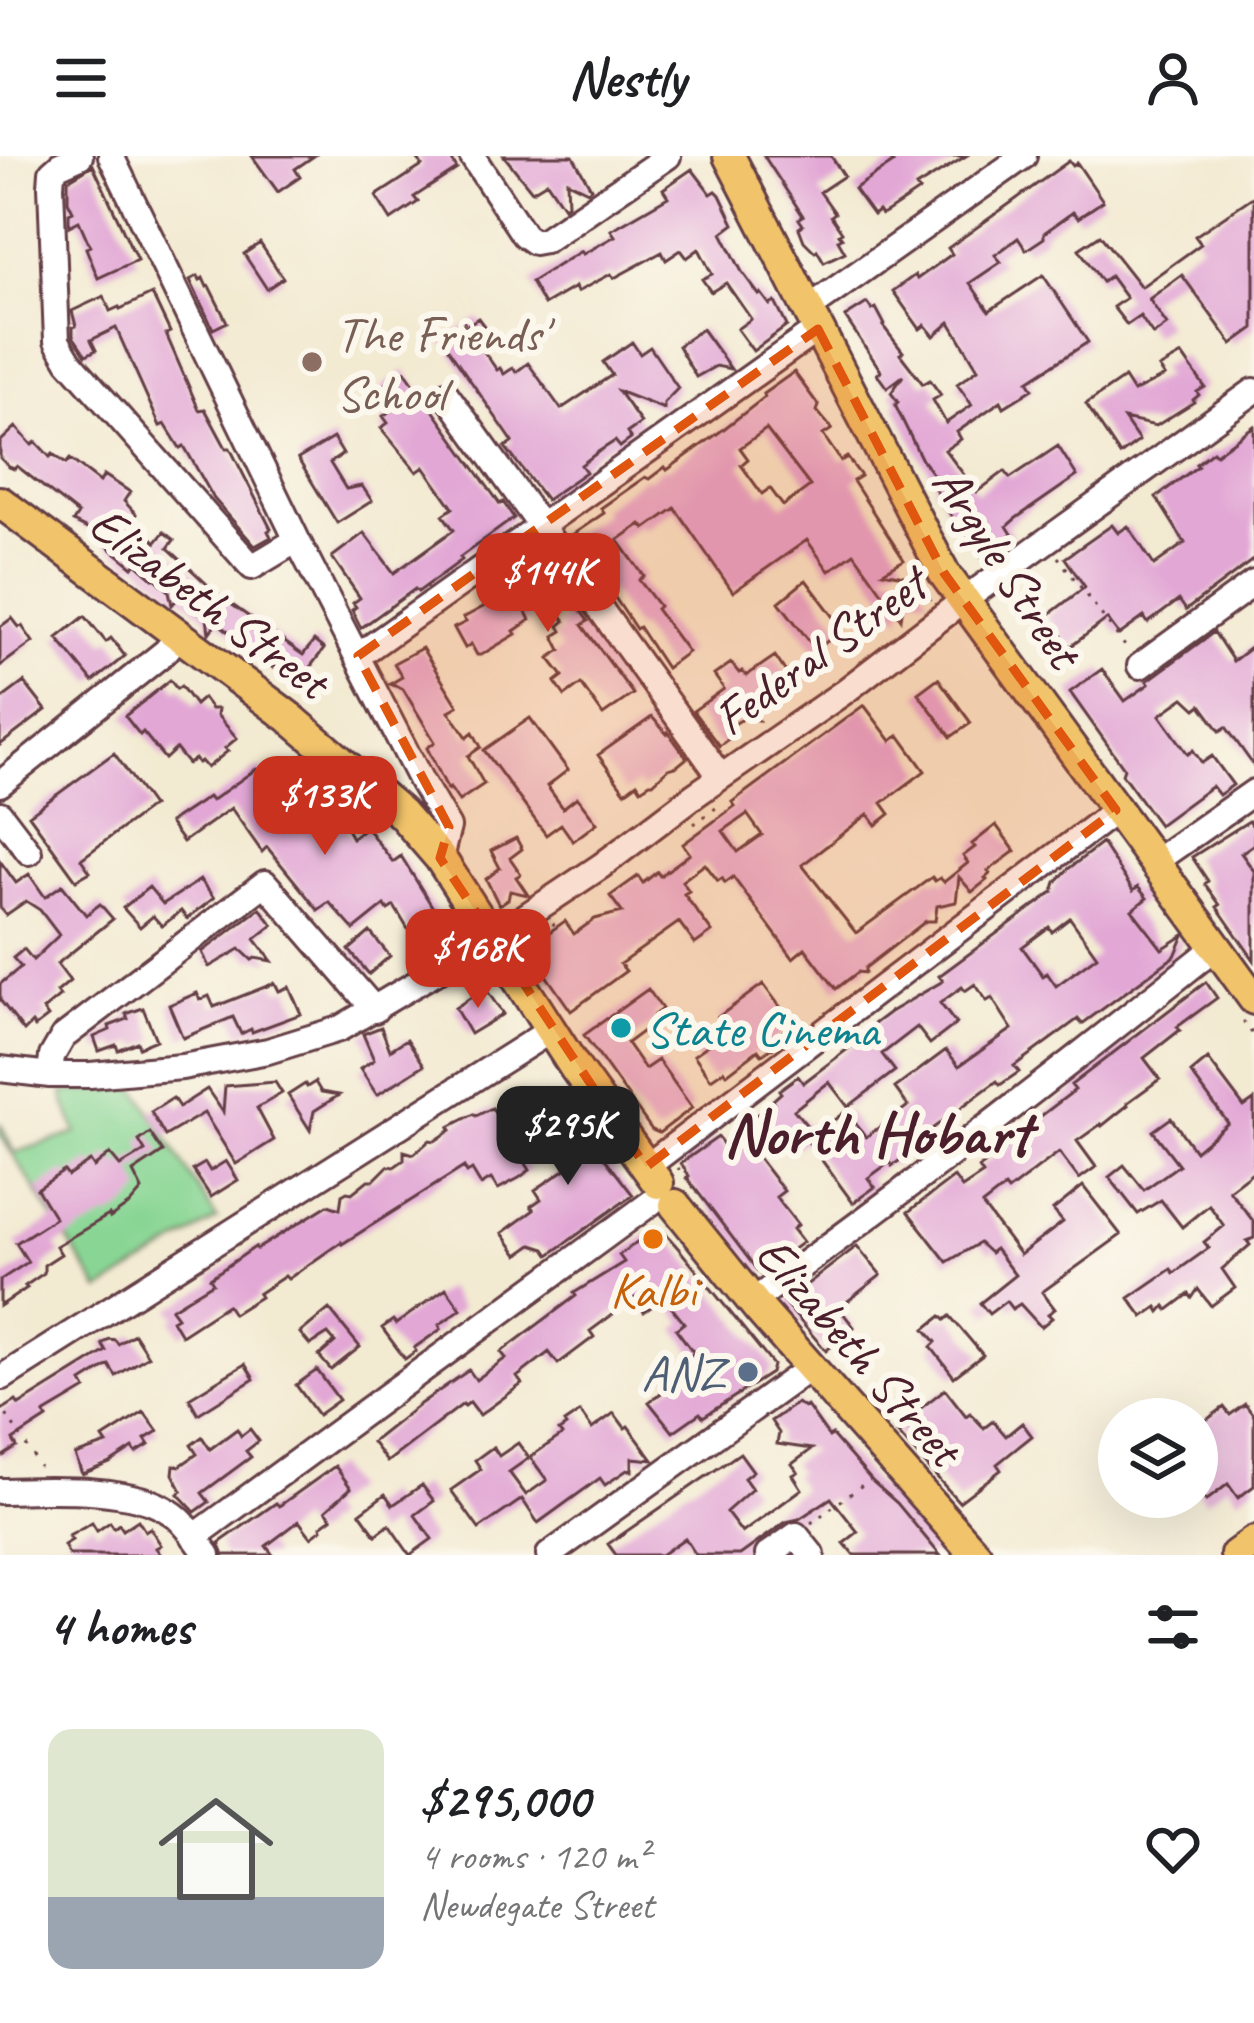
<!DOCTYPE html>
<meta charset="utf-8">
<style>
body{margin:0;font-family:Caveat,sans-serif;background:#f6f6f6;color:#202124;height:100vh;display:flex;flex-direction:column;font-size:45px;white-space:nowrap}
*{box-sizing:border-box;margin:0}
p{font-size:39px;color:#757577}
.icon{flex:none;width:66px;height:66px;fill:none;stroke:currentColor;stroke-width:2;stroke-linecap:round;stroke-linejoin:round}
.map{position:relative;height:1399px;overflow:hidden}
.panel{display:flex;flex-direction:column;background:#fff;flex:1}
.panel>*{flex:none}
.buttons{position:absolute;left:1098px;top:1242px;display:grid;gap:24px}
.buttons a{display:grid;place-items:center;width:120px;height:120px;border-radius:50%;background:#fff;box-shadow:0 12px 48px #0002;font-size:60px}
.price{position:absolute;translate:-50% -102px;padding:0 27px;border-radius:24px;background:#c8321e;color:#fff;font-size:39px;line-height:78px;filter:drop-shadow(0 3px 6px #0008)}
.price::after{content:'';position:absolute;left:50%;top:72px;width:36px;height:27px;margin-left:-18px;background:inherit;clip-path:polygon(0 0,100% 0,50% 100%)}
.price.active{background:#222;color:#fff}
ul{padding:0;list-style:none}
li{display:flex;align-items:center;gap:36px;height:300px;padding:0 48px}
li+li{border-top:3px solid #e0e0e0}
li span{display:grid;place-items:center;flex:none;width:336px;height:240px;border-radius:24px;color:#555}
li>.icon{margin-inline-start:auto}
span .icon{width:144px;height:144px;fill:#fffc;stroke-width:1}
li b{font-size:51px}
h2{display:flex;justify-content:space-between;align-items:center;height:144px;padding:0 48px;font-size:51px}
header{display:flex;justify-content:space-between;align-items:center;height:156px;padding:0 48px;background:#fff;font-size:54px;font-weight:600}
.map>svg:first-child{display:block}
.green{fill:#89d694;stroke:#6a7a60;stroke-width:3}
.building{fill:#e2a7d5;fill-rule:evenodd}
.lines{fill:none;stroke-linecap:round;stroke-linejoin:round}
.minor-casing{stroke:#633d44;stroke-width:30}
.major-casing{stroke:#633d44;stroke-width:36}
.path{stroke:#633d44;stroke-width:3;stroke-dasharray:3 9;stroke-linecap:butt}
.minor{stroke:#fff;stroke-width:24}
.major{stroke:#f1c36a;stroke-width:30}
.marked{fill:#e0560e;fill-opacity:0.2;stroke:#e0560e;stroke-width:9;stroke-dasharray:24 15;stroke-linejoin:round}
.education-dot{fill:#8d6e63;stroke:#fbf7ec;stroke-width:4.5}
.culture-dot{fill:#0f9aa8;stroke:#fbf7ec;stroke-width:4.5}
.food-dot{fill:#e8710a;stroke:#fbf7ec;stroke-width:4.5}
.service-dot{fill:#5c6f8a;stroke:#fbf7ec;stroke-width:4.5}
.labels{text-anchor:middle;stroke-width:12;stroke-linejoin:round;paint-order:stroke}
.education-label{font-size:51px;fill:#785e54;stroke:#fbf7ec;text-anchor:start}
.street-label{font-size:51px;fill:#4a1f2b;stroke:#fbf7ec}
.culture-label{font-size:51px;fill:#0d838f;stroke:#fbf7ec;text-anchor:start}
.food-label{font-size:51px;fill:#c56008;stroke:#fbf7ec}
.service-label{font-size:51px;fill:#4e5e75;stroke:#fbf7ec;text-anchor:end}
.district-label{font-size:63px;font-weight:bold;fill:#4a1f2b;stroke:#fbf7ec}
</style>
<header><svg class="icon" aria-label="menu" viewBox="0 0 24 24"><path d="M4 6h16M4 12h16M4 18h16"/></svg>Nestly<svg class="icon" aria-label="person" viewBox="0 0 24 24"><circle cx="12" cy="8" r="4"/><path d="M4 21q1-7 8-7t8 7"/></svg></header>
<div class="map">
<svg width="1254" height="1399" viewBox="0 0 1254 1399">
<rect width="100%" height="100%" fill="#fbf7ec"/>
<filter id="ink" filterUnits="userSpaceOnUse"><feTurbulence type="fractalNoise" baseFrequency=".00833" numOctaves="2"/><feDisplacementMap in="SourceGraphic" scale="24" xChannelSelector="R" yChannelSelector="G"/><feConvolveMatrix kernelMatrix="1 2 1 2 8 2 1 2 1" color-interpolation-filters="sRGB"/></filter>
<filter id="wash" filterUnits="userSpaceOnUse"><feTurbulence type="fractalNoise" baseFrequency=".004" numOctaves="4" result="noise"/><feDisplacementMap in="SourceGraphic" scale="48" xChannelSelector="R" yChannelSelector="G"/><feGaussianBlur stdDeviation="2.7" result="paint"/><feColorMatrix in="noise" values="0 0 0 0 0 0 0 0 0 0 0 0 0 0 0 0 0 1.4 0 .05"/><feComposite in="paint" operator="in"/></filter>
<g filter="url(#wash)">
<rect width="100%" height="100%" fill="#f3ead2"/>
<path class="green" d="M136 932 217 1063 100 1135 0 978V967L14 997 77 977 64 944 63 936Z"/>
<g id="blocks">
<path class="building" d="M252 0H314L295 13 300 21 278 36Z
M416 0H449L457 13 414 41 418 46 391 64 376 40 422 10Z
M504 0H573L591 32 588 35 567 25 568 48 564 51 547 26 532 35Z
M764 0H831L844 20 820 36 835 57 831 60 842 76 839 78 842 82 838 84 845 96 824 106 817 94 815 96 804 85 799 72 803 69 799 63 803 60Z
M888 0H966L916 31 919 35 886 57 881 59 878 55 873 59 854 33 893 7Z
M1069 5 1073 10 1077 7 1103 45 1078 62 1073 56 1044 77V82L1026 94 1018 82 995 99 1001 106 970 127 989 155 1043 119 1088 186 1028 225 1033 233 1004 251 1001 245 957 276 961 283 945 294 977 336 1005 315 1010 322 1058 290 1077 320 1015 363 1007 370 1012 378 981 401 942 347 944 346 934 332 937 324 922 304 895 249 898 246 891 237 903 220 887 232 877 218 881 215 845 161 867 147 872 154 876 152 885 169 883 170 903 196 900 198 923 228 930 224 941 239 933 244 946 267 972 249 957 228 978 213 950 166 934 180 925 169 920 173 893 135 915 119 917 123 952 98 948 92Z
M93 9 137 104 98 122 86 92 90 90 79 65 69 70V57L73 55 68 45V24Z
M692 13 711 38 716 35 720 39 734 68 722 77 742 116 759 139 761 137 770 149 775 146 787 170 753 195 737 173 751 163 726 127 711 136 702 123 712 118 699 93 687 102 681 94 666 104 662 96 614 122 611 118 577 136 575 131 544 149 531 126 581 95 583 98 615 80 611 74 668 41 663 33Z
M1254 40V172L1232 188 1182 119 1149 143 1167 169 1153 179 1140 160 1127 169 1113 151 1126 142 1110 120 1102 126 1079 93 1100 79 1141 131 1201 88 1195 80Z
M260 87 283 122 267 133 244 98Z
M198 120 200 124 203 122 207 131 209 130 227 166 213 173 190 124Z
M152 138 170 176 166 178 199 254 205 253 226 292H230L271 373 268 375 271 381 255 390 214 343 184 290 180 292 165 268 160 270 116 172 91 184 96 194 86 199 73 180V171L76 170 72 155 104 140 110 155 119 151 120 153Z
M478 162 492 181 480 190 497 214 500 212 504 218 513 212 516 216 528 207 561 253 612 219 603 206 632 186 640 198 650 191 678 232 664 247V253L618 235 641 267 627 277 631 283 620 291 615 285 598 296 581 309 586 316 546 344 505 291 513 286 443 185Z
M702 173 731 213 716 210 696 221 678 190Z
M1182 199 1205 231 1197 236 1199 239 1193 244 1194 246 1156 270 1124 263 1139 285 1120 299 1086 248 1124 222 1133 236 1165 220 1159 212Z
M405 215 500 348 503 346 514 362 460 401 462 404 418 436 415 433 361 472 352 454 356 451 353 447 360 442 332 401 364 377 394 417 454 374 443 359 453 352 424 311 417 316 381 272 388 267 383 260 396 251 382 231Z
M794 216 819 250 817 255 832 273 823 279 841 305 847 301 861 320 853 325 904 404 883 416 915 422 929 442 915 439 903 448 901 463 854 397 829 415 807 384 733 436 675 352 645 373 641 368 618 384 644 420 639 424 659 450 656 453 688 496 666 512 639 471 636 473 605 427 569 381 604 357 601 352 645 321 649 323 665 311 667 314 721 275 765 241 763 238ZM766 273 810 330 783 350 770 332 762 338 741 309 748 303 740 292Z
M1254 270V403L1186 454 1179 444 1148 467 1144 461 1119 479 1107 463 1070 491 1047 460 1085 431 1065 402 1112 369 1118 377 1128 370 1154 409 1185 387 1156 341 1198 310 1196 308 1213 295 1216 298Z
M16 271 32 289 36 286 50 301 53 298 66 308 70 303 100 326 104 319 130 336 124 345 136 358 131 364 156 386 164 376 174 384 168 392 221 441 303 499 314 485 324 493 304 519 289 508 284 515 275 509 273 512 217 466 209 477 207 462 180 440 172 449 169 435 156 423H154L136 407 133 411 87 373 73 366 78 358 17 310 14 313 9 311 0 302V286Z
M333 282 343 298 330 307 346 333 362 330 372 345 337 367 298 303Z
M541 399 588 465 582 469 633 538 603 559 581 528 565 540 555 526 563 520 549 502 561 494 554 480 562 475 559 470 565 465 545 437 524 452 530 464 514 475 516 478 481 499H477L471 488 465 492 454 472 466 466 463 462 485 450 483 447 524 420 520 414Z
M806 424 843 473 816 494 779 446Z
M85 460 106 486 111 482 125 500 93 526 57 482Z
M12 462 19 471 22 470 33 486 0 510V471Z
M1214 476 1233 505 1254 489V610L1226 571 1220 575 1201 549 1196 553 1184 542 1160 559 1188 598 1193 594 1202 607 1212 600 1233 629 1219 639 1212 630 1159 669 1122 618 1124 612 1070 536 1102 513 1125 545 1149 528 1147 525Z
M422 492 458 550 449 555 467 581 473 576 481 591 468 600 484 628 459 645 450 632 448 634 427 592 435 586 403 533 390 528 402 521 394 507Z
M775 500 789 521 778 529V542L770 541 751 554 758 564 744 562 726 573 731 581 719 590 693 555 724 533 714 519 731 507 739 517 742 515 746 520Z
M938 522 971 567 951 581 918 537Z
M170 524 177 533 181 530 195 549 203 542 211 553H218L217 559 237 582 225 592 228 595 207 612 201 605 198 607 195 603 188 608 176 593 165 603 143 576 140 579 125 560Z
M24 526 46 554 0 589V544Z
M864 549 891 585 899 579 925 615 882 647 890 658 876 669 868 658 802 709 856 777 932 721 935 725 940 722 944 726 968 707 963 700 975 691 972 688 996 669 1015 695 988 715 990 718 985 722 987 724 972 736 959 721 956 746 937 750 935 765H926L865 812V817L858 816 836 833 805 792 793 802 733 721 725 727 722 722 718 725 705 708 682 725 689 735 684 738 712 776 695 788 679 766 620 808 626 815 571 855 527 792 565 765 574 778 595 763 622 756 610 740 638 720 643 727 657 716 660 720 690 698 683 688 735 650 732 646ZM747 658 762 679 738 696 723 675Z
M652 561 667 578 668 576 687 602 676 611 668 613 653 627H650L641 633 637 627 625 636 598 599Z
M530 562 568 614 547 630 563 652 577 641 597 667 573 685 561 668 546 679 484 594Z
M114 597 152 650 81 703 90 716 76 724 29 659Z
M256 613 266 615 263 625 272 638 263 644 282 667 322 637 336 657 344 658 343 666 352 682 366 671 393 706 401 700 451 781 423 798 394 750 388 754 385 749 354 774 329 746 318 754 267 691 262 696 231 652 183 686 169 667 208 641 211 645Z
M1249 665 1254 672V688L1241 697 1254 715V804L1217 751 1220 749 1205 728 1208 725 1192 701Z
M516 682 522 693 510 702 521 718 516 721 528 739 510 735 508 743 499 749 486 723 500 712 491 695Z
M1102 687 1133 735 1138 731 1147 742 1132 754 1162 793 1184 779 1175 800 1082 868 1078 863 1014 910 1019 916 1000 929 997 925 925 978 929 983 892 1010 890 1006 868 1022 875 1031 853 1047 807 984 846 955 866 981 908 950 895 932 946 894 959 910 1012 873 992 842 987 845 975 828 965 835 962 831 940 847 956 868 930 888 917 871 882 898 895 915 848 951 829 926 794 954 814 978 789 997 779 983 757 1000 784 1035 776 1041 798 1069 793 1073 803 1086 760 1118 687 1022 689 1020 681 1007 718 981 730 998 751 983 741 970 774 946 773 944 781 937 779 934 798 920 803 927 870 876 874 868 890 856 943 825 939 820 1053 736 1056 726 1068 713ZM1070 762 1097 800 1056 830 1047 817 1043 820 1022 791 1049 771 1052 776Z
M0 705 16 727 29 718 45 741 62 729 86 759 100 748 113 763 57 808 70 825 57 836 60 840 43 854 48 861 35 871 32 867 24 875 0 844V828L21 811 13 802 24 793 33 804 59 779 40 754 26 745 6 759 0 751Z
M200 724 214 742 187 763 181 755 162 770 153 760 140 771 123 752 149 731 163 748Z
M260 752 273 769 255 783 272 805 255 802 252 804 240 793 209 811 202 796Z
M370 776 390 800 369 818 349 794Z
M1206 826 1217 842 1177 871 1180 874 1144 902 1160 923 1127 947 1128 949 1102 970 1101 968 1077 985 1096 1011 1079 1023 1059 996 1008 1035 1005 1031 982 1049 1020 1099 1063 1066 1053 1054 1083 1030 1121 1079 1042 1136 1055 1153 1048 1158 1052 1162 1041 1171 1020 1148 1012 1153 1006 1145 989 1158 980 1147 1015 1119 995 1093 990 1097 979 1087 947 1106 908 1056 954 1021 962 1032 983 1018 979 1012 1037 968 1035 965 1037 963 1075 934 1071 929Z
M275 827 279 835 289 831 301 858 252 876 251 873 241 878 233 861 183 882 169 849 197 837 200 844 209 840 214 851Z
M763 828 793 868 781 877V880L772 887 775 890 762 899 758 894 727 918 724 914 711 923 694 899 728 875 718 861Z
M485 832 503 858 470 878 455 852Z
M648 833 662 853 654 859 658 864 627 887 645 913 658 904 692 952 659 977 652 974 584 879Z
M143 852 156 884 139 891 137 886 118 894 116 889 99 895 94 881 110 874 109 870 128 863 126 858Z
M381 871 390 894 407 883 424 909 377 939 360 913 374 904 363 878Z
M1208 903 1244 951 1254 944V1015L1229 1034 1254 1066V1082L1247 1085 1250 1089 1222 1113 1235 1132 1211 1150 1198 1133 1192 1142 1189 1138 1168 1154 1165 1150 1160 1156 1157 1151 1143 1161 1129 1142 1171 1113 1174 1117 1209 1092 1204 1086 1224 1070 1209 1049 1182 1071 1161 1044 1138 1058 1109 1021 1124 1009 1144 1034 1179 1009 1153 975 1171 962 1195 995 1228 967 1191 917Z
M275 926 282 937 257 952 274 984 236 1008 204 957 165 980 151 956 173 942 179 951 207 933 223 956 225 930Z
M315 926 321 936 339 939 314 955 310 974 288 939 305 928 307 931Z
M564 946 582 973 633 1039 549 1099 545 1093 532 1089 518 1099 502 1077 534 1054 531 1050 541 1043 535 1034 566 1013 551 990 548 992 531 967Z
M492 952 496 959 500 957 516 979V992L530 1014 519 1022 498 1033 491 1023 481 1029 472 1014 467 1017 464 1011 342 1088 341 1086 288 1123 285 1120 258 1138 260 1141 233 1158 227 1149 181 1179 172 1164 177 1161 171 1153 213 1127 210 1122 255 1091 257 1093 328 1049 340 1053 342 1039 347 1036 352 1037 368 1024H374L388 1010 394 1011 404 1004V995L414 998 430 984 435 985 451 974 449 971 474 958 476 960Z
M150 977 163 996 133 1016 142 1034 130 1048 110 1062 109 1059 56 1090 61 1098 44 1109V1117L25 1130 27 1132 0 1150V1124L28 1106 16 1087 55 1062 37 1033 64 1015 68 1020 90 1005 94 1011 110 998 120 1010 145 995 139 985Z
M226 1005 238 1024 211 1041 193 1014 205 1007 210 1015Z
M653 1074 658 1080 664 1076 679 1093 773 1209 771 1217 703 1261 700 1257 673 1276 649 1246 675 1227 668 1217 694 1197 676 1173 684 1167 664 1142 644 1156 635 1142 590 1175 594 1181 558 1208 549 1196 517 1221 522 1228 480 1259 470 1246 465 1250 463 1248 387 1306 372 1286 420 1248 469 1214 476 1224 506 1202 501 1196 576 1140 574 1137 624 1106 619 1099Z
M857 1090 881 1119 839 1152 854 1171 826 1195 784 1146Z
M446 1132 461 1153 439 1169 441 1173 414 1192 416 1195 405 1203 382 1172 393 1164 396 1168Z
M329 1153 360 1191 331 1214 319 1200 335 1186 328 1178 310 1189 300 1177Z
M941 1160 945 1164 950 1160 983 1199 954 1221 931 1191 936 1186 925 1173Z
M134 1178 148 1200 116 1220 109 1209 82 1226 86 1233 44 1258 47 1262 13 1284 17 1291 0 1302V1255L16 1245 19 1249 106 1195 102 1188 109 1183 115 1184 118 1188Z
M245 1208 254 1223 198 1258 189 1242Z
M317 1214 339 1244 318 1259 296 1229Z
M945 1233 966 1260 970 1257 984 1272 993 1265 1006 1280 1022 1267 1032 1280 997 1308 1001 1314 959 1346 894 1273Z
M797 1247 804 1252 807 1250 829 1281 832 1279 873 1326 897 1347 940 1399H854L844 1387 858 1376 831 1342 799 1363 786 1366 740 1399H696L685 1382 661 1399H616L608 1388 740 1297 753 1315 744 1322 752 1333 726 1356 742 1377 802 1333 793 1319 798 1316 792 1308 812 1293 777 1288 779 1277 771 1265Z
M1245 1248 1254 1260V1330L1238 1342 1228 1328 1206 1345 1197 1333V1271L1224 1251 1230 1259Z
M144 1256 158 1275 145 1283 149 1289 136 1297 133 1292 110 1307 82 1318 75 1299 107 1288 103 1282Z
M580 1256 592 1273 614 1257 625 1272 628 1270 653 1304 632 1302V1315L627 1314 605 1329 600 1322 538 1367 522 1343 479 1373 451 1334 481 1313 475 1304 493 1291 499 1300 518 1287 529 1302 509 1316 526 1339 547 1324 530 1301 562 1279 559 1275 566 1270 564 1267Z
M237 1273 241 1280 250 1273 259 1285 246 1295 251 1301 202 1337 209 1346 195 1356 178 1338 182 1335 173 1318 174 1309 180 1310 197 1298 191 1289 202 1281 210 1293Z
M335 1310 351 1332 326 1354 332 1362 321 1370 322 1373 311 1381 299 1365 266 1390 273 1399H224L219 1387 276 1347 279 1350Z
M422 1329 434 1345 415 1359 432 1383 410 1399 389 1369 376 1379 360 1357 385 1338 393 1349Z
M138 1364 145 1375 150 1372 161 1389 156 1392 161 1399H69L64 1389 72 1384 69 1380 92 1367 97 1375 110 1366 114 1372 119 1368 123 1374Z"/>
</g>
</g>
<g filter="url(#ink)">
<use href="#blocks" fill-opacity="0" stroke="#633d44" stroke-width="3"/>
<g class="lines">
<defs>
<path id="minor" d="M80 0 60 9 52 16 51 30 57 185 69 205 252 411 297 384
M111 0 297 384 421 625 448 671 440 702
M472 0 524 79 534 86 545 84 668 0
M808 153 1024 0
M446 238 720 620
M358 500 818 173
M1140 510 1254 427
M0 628 166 495 179 479
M0 658 29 696
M1154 706 1254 636
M0 913 50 919H90L182 911 268 895 339 873 493 782 601 710 695 639 844 536 964 444 1254 235
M50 919 52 900 63 881 265 727 375 854
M646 1011 1116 654
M753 1145C912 1031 1063 913 1216 791
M3 1221 551 874
M0 1335C46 1334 131 1329 170 1356 185 1365 197 1385 208 1399
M194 1381 652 1046
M549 1399 811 1211
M768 1399 796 1379 812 1399"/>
<path id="major" d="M729 0 944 417 1254 843
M0 346 289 561 402 658 440 702 575 912 658 1027
M675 1049 758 1152 976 1399
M1236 1399 1254 1386"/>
</defs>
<use href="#minor" class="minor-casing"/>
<use href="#major" class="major-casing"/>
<path class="path" d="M1058 401 1128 494
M694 668 720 649
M527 792 526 790 559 764
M1243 865 1254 880
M678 1012 694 1033
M0 1249 40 1311
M811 1367 876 1319"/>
<use href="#minor" class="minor"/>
<use href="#major" class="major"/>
</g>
</g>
<path class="marked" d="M818 173 944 417 1116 654 646 1011 440 702 449 671 358 500Z"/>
<circle class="education-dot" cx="312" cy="206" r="12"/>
<circle class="culture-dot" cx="621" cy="872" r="12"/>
<circle class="food-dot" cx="653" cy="1083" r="12"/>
<circle class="service-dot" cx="748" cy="1216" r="12"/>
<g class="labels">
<g class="education-label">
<text x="336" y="195">The Friends'<tspan x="336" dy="59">School</tspan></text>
</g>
<g class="street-label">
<text transform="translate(1008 410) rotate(57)" y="18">Argyle Street</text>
<text transform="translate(210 445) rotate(37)" y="18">Elizabeth Street</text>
<text transform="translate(819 494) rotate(-36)" y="18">Federal Street</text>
<text transform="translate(860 1194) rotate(49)" y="18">Elizabeth Street</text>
</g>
<g class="culture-label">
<text x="645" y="890">State Cinema</text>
</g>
<g class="food-label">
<text x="653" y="1151">Kalbi</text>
</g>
<g class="service-label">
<text x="724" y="1234">ANZ</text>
</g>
<g class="district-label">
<text x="877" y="998">North Hobart</text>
</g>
</g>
</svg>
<div class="buttons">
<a><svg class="icon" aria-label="layers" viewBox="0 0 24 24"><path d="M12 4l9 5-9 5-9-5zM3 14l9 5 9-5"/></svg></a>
</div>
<b class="price" style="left:548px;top:479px">$144K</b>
<b class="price" style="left:325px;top:702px">$133K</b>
<b class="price" style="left:478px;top:855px">$168K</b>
<b class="price active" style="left:568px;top:1032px">$295K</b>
</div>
<section class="panel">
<h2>4 homes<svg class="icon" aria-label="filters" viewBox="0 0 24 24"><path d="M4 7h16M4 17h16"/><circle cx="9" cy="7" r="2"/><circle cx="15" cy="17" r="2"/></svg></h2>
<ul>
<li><span style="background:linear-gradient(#dfe7d0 70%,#9aa5b1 0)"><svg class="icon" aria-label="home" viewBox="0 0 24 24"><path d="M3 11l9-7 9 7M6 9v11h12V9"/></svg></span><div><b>$295,000</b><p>4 rooms · 120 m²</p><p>Newdegate Street</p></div><svg class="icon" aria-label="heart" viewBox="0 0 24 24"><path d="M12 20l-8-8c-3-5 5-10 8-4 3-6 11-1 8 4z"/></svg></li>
</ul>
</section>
